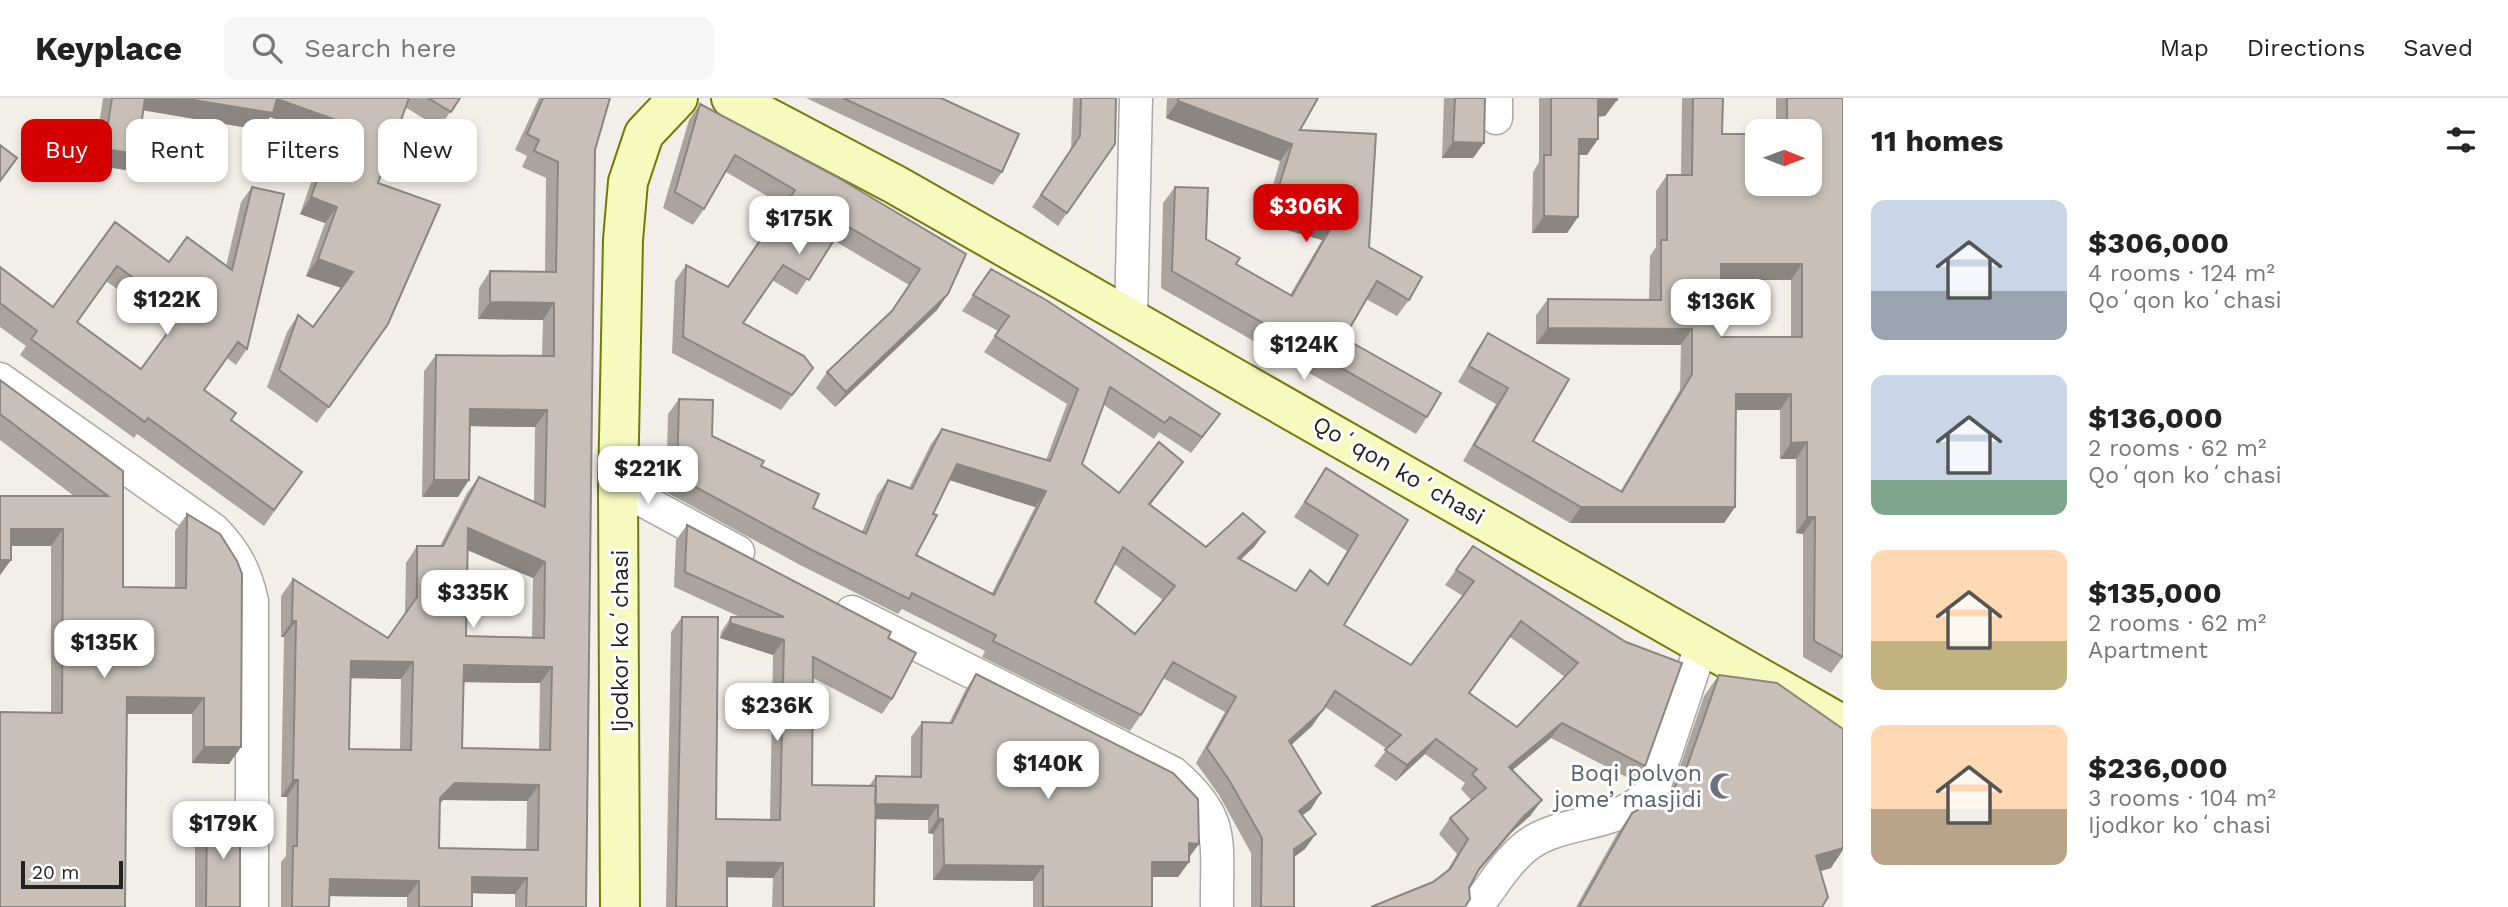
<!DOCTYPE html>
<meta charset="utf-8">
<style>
body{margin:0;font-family:"Work Sans",sans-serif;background:#f6f6f6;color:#222;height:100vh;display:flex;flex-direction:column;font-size:26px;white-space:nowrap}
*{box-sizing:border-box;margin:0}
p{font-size:23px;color:#767676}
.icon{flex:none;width:38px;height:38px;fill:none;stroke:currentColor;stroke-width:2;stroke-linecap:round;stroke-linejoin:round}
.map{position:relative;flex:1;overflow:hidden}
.drawer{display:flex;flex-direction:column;background:#fff;width:665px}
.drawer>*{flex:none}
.top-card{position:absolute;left:21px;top:21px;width:665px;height:63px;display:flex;gap:14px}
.needle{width:46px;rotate:91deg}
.tools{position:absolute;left:1745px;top:21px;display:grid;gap:14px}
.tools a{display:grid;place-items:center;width:77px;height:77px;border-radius:14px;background:#fff;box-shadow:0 4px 10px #0003;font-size:35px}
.scale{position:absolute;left:21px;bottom:18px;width:102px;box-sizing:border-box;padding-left:7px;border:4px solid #222;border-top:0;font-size:19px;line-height:24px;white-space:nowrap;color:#222;-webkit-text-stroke:5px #fff;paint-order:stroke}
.price{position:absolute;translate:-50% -60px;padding:0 16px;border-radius:14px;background:#fff;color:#222;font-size:23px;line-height:46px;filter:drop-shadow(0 2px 4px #0008)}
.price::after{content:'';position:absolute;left:50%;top:42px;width:21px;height:16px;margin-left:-10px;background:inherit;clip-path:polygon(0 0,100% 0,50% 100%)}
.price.on{background:#d40000;color:#fff}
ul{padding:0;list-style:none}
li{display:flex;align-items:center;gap:21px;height:175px;padding:0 28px}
li span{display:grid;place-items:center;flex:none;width:196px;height:140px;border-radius:14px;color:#555}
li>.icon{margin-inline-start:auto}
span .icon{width:84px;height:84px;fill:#fffc;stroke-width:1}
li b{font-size:30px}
h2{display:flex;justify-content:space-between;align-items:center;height:84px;padding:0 28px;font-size:30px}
.chip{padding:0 24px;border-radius:14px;background:#fff;box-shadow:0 4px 10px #0003;font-size:24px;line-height:63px}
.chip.on{background:#d40000;color:#fff}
header{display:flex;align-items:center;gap:42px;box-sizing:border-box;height:98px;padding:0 35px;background:#fff;border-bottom:2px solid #e0e0e0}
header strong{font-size:33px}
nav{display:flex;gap:38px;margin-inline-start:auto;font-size:24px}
.search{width:490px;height:63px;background:#f6f6f6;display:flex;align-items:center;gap:18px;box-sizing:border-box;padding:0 24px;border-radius:14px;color:#767676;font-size:26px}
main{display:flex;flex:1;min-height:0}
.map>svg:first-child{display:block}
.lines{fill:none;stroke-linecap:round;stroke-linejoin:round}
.street-casing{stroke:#a9a9a9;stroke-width:35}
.secondary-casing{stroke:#707d05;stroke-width:42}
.street{stroke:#fff;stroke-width:32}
.secondary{stroke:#f7fabf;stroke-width:38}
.wall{fill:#aba49e;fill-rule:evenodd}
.shaded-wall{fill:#8b8681}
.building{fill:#c7bfb8;stroke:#8b8681;stroke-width:2;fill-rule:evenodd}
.labels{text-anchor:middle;stroke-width:6;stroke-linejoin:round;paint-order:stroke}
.street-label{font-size:23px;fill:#222;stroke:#fff}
.worship-label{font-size:23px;fill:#5b616d;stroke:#fff;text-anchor:end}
</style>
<header>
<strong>Keyplace</strong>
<div class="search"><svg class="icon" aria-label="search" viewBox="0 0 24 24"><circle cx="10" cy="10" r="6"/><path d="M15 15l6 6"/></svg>Search here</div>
<nav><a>Map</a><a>Directions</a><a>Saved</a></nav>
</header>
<main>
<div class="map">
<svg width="1843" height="809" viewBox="0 0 1843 809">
<rect width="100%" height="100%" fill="#f2efe9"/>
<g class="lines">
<defs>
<path id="street" d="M1496 20V0
M1131 220 1136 0
M0 281 214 432C235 454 245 472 252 503V809
M618 389 738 454
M852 514 1173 675C1227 721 1216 744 1217 809
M1476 809C1492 789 1508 761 1529 746 1567 719 1630 730 1655 687L1702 545"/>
<path id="secondary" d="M731 0 896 87 1843 627
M620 809 618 389 623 142 628 84 644 36 678 0"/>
</defs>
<use href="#street" class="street-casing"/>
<use href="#secondary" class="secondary-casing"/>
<use href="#street" class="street"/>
<use href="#secondary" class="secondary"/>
</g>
<path class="wall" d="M103 0H460L439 30 405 9 378 85 388 226 317 325 267 289 287 234 298 217 313 229 341 190 306 178 325 125 300 116 327 39 270 19 261 32 144 12 126 72 93 67Z
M539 0H610L595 52 586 809H515V796L472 795V809H407V799L330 798 329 809H281V764L286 758 287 699H281L284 539H281V498L293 481 388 540 405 516 406 465 417 448H440L467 395 479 379 534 403 535 329 470 328 458 399H422L424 273 436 257 542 258 543 222 478 221 479 190 490 173 545 174 546 80 522 69 527 58 515 52ZM467 452 533 480 532 539 466 538ZM350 580 401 581 400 652 349 651ZM463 584 540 585 539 652 462 650ZM443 702 527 703 526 752 439 750 440 705Z
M806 0H941L1002 74 993 87Z
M1073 0H1116L1115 46 1058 128 1032 109 1071 51Z
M1167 0H1318L1300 32 1369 149 1409 202 1397 218 1366 201 1344 240 1427 319 1416 336 1161 190 1163 105 1175 89 1206 141 1236 166 1290 197 1322 142 1262 125 1280 63 1166 20Z
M1444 0H1485L1484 45 1473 60H1442Z
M1539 0H1617V2L1605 18 1598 19V41L1587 57H1579L1578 119 1567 135H1532L1533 74 1539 64Z
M1682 0H1723L1722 36 1757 86 1810 33H1776V0H1843V559L1831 575 1803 559V436L1796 435V361H1780V312H1736L1735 409 1724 425H1570L1463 363 1496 306 1458 284 1477 251 1488 235 1533 343 1620 394 1680 292 1681 247 1536 246V217L1548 201 1649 202 1650 158 1656 149V93L1667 77H1681ZM1721 182H1791V239H1721Z
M700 6 837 79 948 196 937 212 835 309 816 290 827 274 891 215 909 187 833 142 797 197 772 182 743 225 813 270 781 312 672 255 675 183 686 167 728 189 784 108 726 74 704 111 693 127 663 110 689 22Z
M252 89 247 251 236 267 227 260 204 292 231 322 302 374 264 428 137 336 134 340 20 257 26 248 0 229V169L53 209 115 124 169 164 226 168 241 104ZM106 183 171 230 141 271 77 224Z
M991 171 1220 316 1191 355 1159 334 1154 341 1104 307 1082 366 1119 395 1172 379 1150 407 1206 449 1265 434 1254 449 1241 461 1296 493 1327 486 1347 453 1294 419 1326 370 1408 422 1344 527 1411 567 1463 498 1445 487 1473 448 1626 544 1645 668 1634 683 1551 640 1513 672 1531 717 1512 734 1433 784 1447 773 1457 756 1439 736 1450 720 1471 702 1461 691 1465 685 1425 656 1396 683 1374 668 1387 651 1325 609 1312 628 1291 647 1311 711 1302 717 1305 751 1294 759V809H1251V755L1219 697 1196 665 1225 614 1163 580 1141 617 1130 633 982 559 985 553 902 511 898 516 800 467 666 394 668 316 679 301 712 338 761 368 813 410 862 434 877 397 888 382 909 390 931 346 942 331 1046 362 1067 306 984 254 998 233 962 213ZM949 382 1035 409 992 495 916 457 933 416ZM1114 466 1163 502 1135 536 1095 504ZM1510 539 1565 579 1517 629 1470 595Z
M0 282 123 373V489L175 490V433L187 416 241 649 229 666 192 665V616L51 615V448H11V462L0 477V398H74L0 342Z
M687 427 888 540 892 601 882 616 813 580 812 687 869 688 876 678 911 679V639L922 624 949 625 966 591 976 576 1189 760V764L1178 779H1152V809H1033V783L933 782V736L928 735V722L875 721 874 809H772L773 780 727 779V809H666L671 534 682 519 716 721 770 722 773 557 720 540 721 534 731 519H740L674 489 676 442Z
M1719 577 1831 770 1820 773 1822 809H1576L1617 736 1632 715 1669 695 1672 692 1704 598Z
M207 717 240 809H195V734Z"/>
<path class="shaded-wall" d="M142 0 277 1 339 23 327 39 270 19 261 32 135 11Z
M1598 2H1617L1605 18 1587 19Z
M1178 3 1292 46 1280 63 1166 20Z
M1579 41H1598L1587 57H1567Z
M1453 44 1484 45 1473 60H1442Z
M104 51 137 56 126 72 93 67Z
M311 99 337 109 325 125 300 116Z
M1273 108 1333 126 1322 142 1262 125Z
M1544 118 1578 119 1567 135H1532Z
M318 161 353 174 342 190 306 178Z
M1721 166H1802L1791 182H1710Z
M948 196 937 212 835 309 846 294Z
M490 204 554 205 543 222 478 221Z
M1548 230 1692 231 1681 247 1536 246Z
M1736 296H1791L1780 312H1724Z
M470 311 547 312 535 329 459 328Z
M1220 316 1209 331 1191 355 1202 339Z
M1807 344 1796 361H1780L1791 345Z
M1183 364 1172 379 1138 422 1149 406Z
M957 366 1046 393 1035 409 946 381Z
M434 382H469L458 399H422Z
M1581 409H1735L1724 425H1570Z
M1807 419H1815L1803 436 1796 435Z
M468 430 545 464 533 480 456 447Z
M11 431H63L51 448H0Z
M1265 434 1254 449 1227 475 1238 460Z
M0 462H11L0 477Z
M292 523H296L284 539H281Z
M730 525 784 542 773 557 720 540Z
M351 563 413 564 401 581 339 580Z
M464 567 552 569 540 585 452 584Z
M127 599 204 600 192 616H115Z
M1323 612 1312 628 1278 659 1289 643Z
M1562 625 1551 640 1498 684 1509 669Z
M1436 641 1425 656 1396 683 1407 667Z
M204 649H241L229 666 192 665Z
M293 682H298L287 699H281Z
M455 685 539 687 527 703 443 702 428 717 440 700Z
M1321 695 1311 711 1288 728 1299 713Z
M1542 702 1531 717 1512 734 1468 786 1479 771 1523 719Z
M875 706 938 707 928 722 865 721Z
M938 720 943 721 933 736 928 735Z
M1316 736 1305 751 1283 767 1294 751Z
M1189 745 1199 746 1188 761Z
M1843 750V752L1831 770 1801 779 1816 758Z
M727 764 783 765 773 780 716 779Z
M1152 764H1189L1178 779H1141Z
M944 767 1043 768 1033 783 933 782Z
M472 779 527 780 515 796 461 795Z
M330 781 419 783 407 799 318 798Z"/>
<path class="building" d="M112 0H145L137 56 104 51Z
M181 0H409L378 85 440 107 388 226 329 309 279 272 298 217 313 229 353 174 318 161 337 109 311 99 339 23 277 1 273 15Z
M428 0H460L451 14Z
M543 0H610L595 52 586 809H526L527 780 472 779V809H419V783L330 781 329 809H292L293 748H297L298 682H293L296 523H292L293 481 388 540 417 499V448H443L479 379 545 409 547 312 470 311 469 382H434L436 257 554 258V205L490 204V173L556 174 558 64 534 53 539 42 527 36ZM468 430 545 464 544 540 466 538ZM351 563 413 564 411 652 349 651ZM464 567 552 569 550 652 462 650ZM455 685 539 687 538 752 439 750 440 700Z
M843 0H941L1019 36 1002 74Z
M1081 0H1116L1115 46 1067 115 1041 97 1080 38Z
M1178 0H1318L1300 32 1376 36 1369 149 1422 179 1409 202 1377 183 1344 240 1441 295 1427 319 1172 173 1175 89 1208 90 1206 141 1240 160 1236 166 1292 198 1333 126 1273 108 1292 46 1178 3Z
M1455 0H1485L1484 45 1453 44Z
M1551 0H1617V2H1598V41H1579L1578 119 1544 118V57H1551Z
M1693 0H1723L1722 36H1757V86H1810V33H1787V0H1843V559L1814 543 1815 419H1807V344L1791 345V296H1736L1735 409H1581L1474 347 1508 290 1469 268 1488 235 1569 281 1533 343 1622 394 1692 276V231L1548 230V201L1661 202V142H1667V77H1692ZM1721 166H1802V239H1721Z
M700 6 837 79 966 156 948 196 846 294 827 274 892 213 920 171 844 126 809 182 783 167 743 225 804 258 813 270 792 297 683 239 686 167 728 189 795 92 735 57 704 111 675 94Z
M0 47 17 60 0 83Z
M252 89 284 96 247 251 238 244 204 292 236 315 231 322 302 374 274 412 148 320 145 324 31 241 37 233 0 205V169L53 209 115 124 169 164 187 139 232 172ZM117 168 182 215 141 271 77 224Z
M991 171 1046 202 1220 316 1202 339 1170 319 1165 325 1110 289 1082 366 1119 395 1159 344 1183 364 1149 406 1206 449 1243 415 1265 434 1238 460 1296 493 1310 472 1328 487 1358 437 1305 404 1326 370 1408 422 1344 527 1411 567 1474 483 1456 472 1473 448 1626 544 1682 565 1645 668 1562 625 1509 669 1542 702 1523 719 1479 771 1469 790 1470 801 1465 809H1371L1433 784 1450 771 1468 741 1450 720 1486 690 1472 676 1477 671 1436 641 1407 667 1385 652 1401 637 1335 593 1323 612 1289 643 1321 695 1299 713 1316 736 1294 751V809H1261L1262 740 1229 682 1207 650 1236 599 1173 564 1141 617 993 543 996 537 912 495 909 501 810 451 677 379 679 301 713 302 712 338 764 363 761 368 819 396 813 410 866 436 888 382 912 391 942 331 1050 363 1078 291 995 238 1009 218 973 197ZM957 366 1046 393 994 497 916 457 937 417 933 416ZM1123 449 1175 488 1135 536 1095 504ZM1521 523 1578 565 1517 629 1469 595Z
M0 282 123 373V489L186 490 187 416 220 436 237 463 242 476 241 649H204V600L127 599 125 809H0V614L62 615 63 431H11V462H0V398H108L0 316Z
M687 427 891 534 888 540 916 555 892 601 813 559 812 687 876 688 874 809H783V765L727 764V809H676L682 519H718L716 721 780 722 784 542 730 525 731 519H784L685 474Z
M976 576 1173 675 1198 701 1199 746 1189 745V764H1152V809H1043V768L944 767 943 721 938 720V707L875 706 876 678 921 679 922 624 952 625Z
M1719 577 1777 585 1843 631V750L1816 758 1828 799 1822 809H1579L1632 715 1669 695 1684 677Z
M207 717H240V809H206Z"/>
<defs>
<symbol id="mosque-bare" viewBox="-9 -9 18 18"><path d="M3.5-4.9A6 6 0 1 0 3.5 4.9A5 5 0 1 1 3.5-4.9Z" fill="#6b7280" stroke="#fff" stroke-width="2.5" paint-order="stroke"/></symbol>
</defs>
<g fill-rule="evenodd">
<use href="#mosque-bare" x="1704" y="669" width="38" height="38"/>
</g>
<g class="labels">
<g class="street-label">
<text transform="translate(1399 372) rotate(30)" y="8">Qoʻqon koʻchasi</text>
<text transform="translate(620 543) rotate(-90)" y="8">Ijodkor koʻchasi</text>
</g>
<g class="worship-label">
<text x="1702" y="683">Boqi polvon<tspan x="1702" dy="26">jome’ masjidi</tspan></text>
</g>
</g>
</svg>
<div class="tools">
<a><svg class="needle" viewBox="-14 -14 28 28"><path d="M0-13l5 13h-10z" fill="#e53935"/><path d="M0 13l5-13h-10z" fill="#767676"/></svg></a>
</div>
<div class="scale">20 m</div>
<b class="price on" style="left:1306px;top:146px">$306K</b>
<b class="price" style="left:799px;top:158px">$175K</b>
<b class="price" style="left:167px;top:239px">$122K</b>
<b class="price" style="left:1721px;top:241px">$136K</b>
<b class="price" style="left:1304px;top:284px">$124K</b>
<b class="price" style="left:648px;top:408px">$221K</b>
<b class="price" style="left:473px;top:532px">$335K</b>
<b class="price" style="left:104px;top:582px">$135K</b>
<b class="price" style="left:777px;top:645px">$236K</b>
<b class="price" style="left:1048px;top:703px">$140K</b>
<b class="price" style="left:223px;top:763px">$179K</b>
<div class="top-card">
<a class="chip on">Buy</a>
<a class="chip">Rent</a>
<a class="chip">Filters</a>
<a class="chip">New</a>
</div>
</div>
<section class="drawer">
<h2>11 homes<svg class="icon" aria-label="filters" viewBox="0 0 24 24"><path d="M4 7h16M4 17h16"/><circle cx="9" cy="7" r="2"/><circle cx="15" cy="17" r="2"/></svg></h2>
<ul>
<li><span style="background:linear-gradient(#c9d6e8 65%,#9aa5b1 0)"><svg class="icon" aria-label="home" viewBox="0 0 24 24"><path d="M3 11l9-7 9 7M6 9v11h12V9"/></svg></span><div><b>$306,000</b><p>4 rooms · 124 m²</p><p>Qoʻqon koʻchasi</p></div></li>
<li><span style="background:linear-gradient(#c9d6e8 75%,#7fa58c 0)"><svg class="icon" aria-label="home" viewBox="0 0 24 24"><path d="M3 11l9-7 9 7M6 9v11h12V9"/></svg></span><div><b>$136,000</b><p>2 rooms · 62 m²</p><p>Qoʻqon koʻchasi</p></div></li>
<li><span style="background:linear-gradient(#ffd9b3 65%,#c2b280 0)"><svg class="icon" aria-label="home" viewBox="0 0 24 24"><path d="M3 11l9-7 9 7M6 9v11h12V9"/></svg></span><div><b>$135,000</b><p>2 rooms · 62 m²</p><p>Apartment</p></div></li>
<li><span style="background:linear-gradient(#ffd9b3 60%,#b9a48a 0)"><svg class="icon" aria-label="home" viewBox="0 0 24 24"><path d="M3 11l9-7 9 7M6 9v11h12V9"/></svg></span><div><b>$236,000</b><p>3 rooms · 104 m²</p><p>Ijodkor koʻchasi</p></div></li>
</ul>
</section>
</main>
